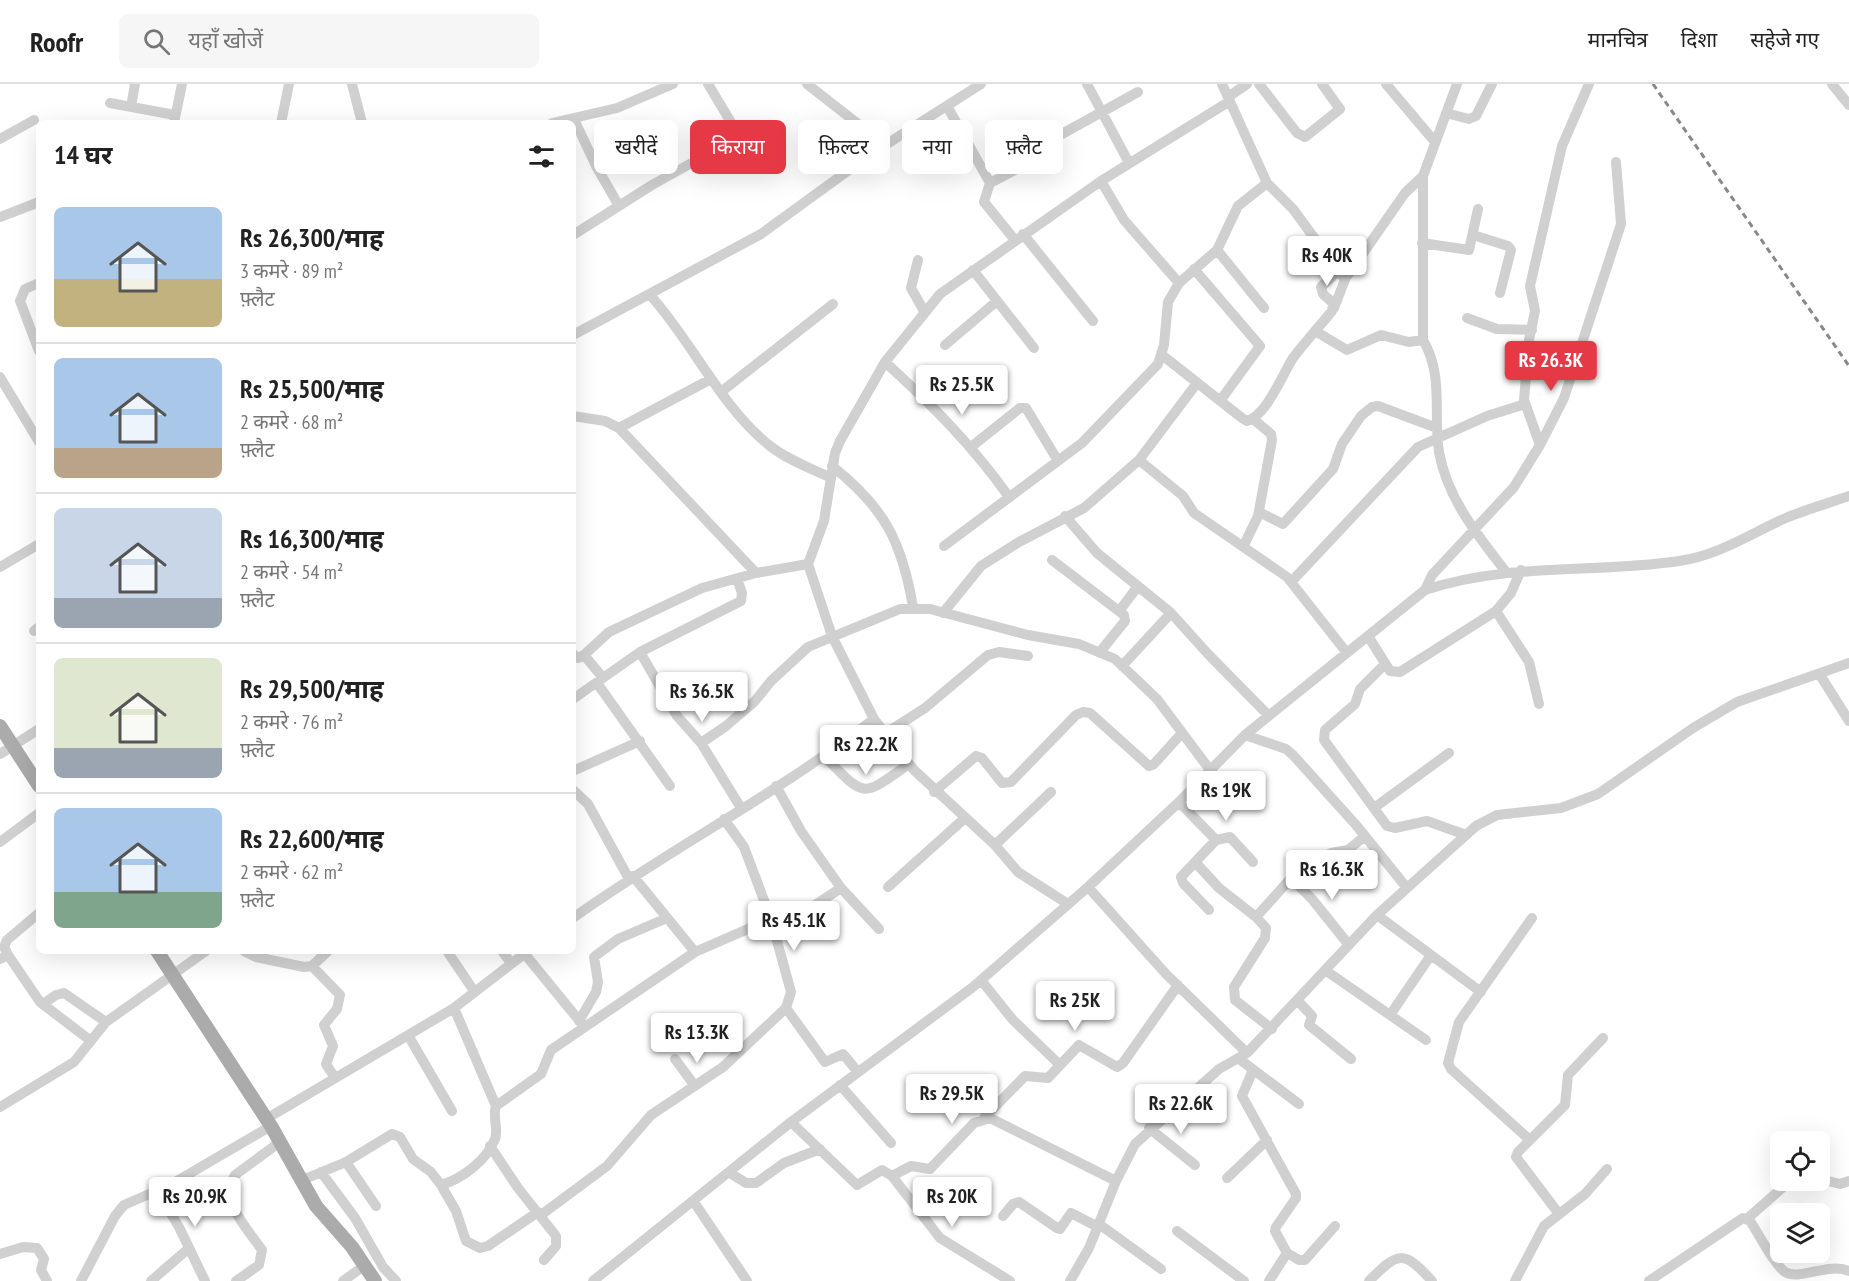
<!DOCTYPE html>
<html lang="hi">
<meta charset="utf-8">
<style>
body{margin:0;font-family:"PT Sans Narrow","Noto Sans Devanagari",sans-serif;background:#f6f6f6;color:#222;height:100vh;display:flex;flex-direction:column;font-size:22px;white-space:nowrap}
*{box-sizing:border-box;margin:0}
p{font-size:20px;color:#767676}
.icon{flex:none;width:33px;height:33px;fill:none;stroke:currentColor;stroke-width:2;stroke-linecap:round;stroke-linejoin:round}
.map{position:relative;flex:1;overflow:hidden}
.details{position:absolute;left:36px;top:36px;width:540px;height:834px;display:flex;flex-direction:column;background:#fff;border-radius:9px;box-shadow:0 6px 24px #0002}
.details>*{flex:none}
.banner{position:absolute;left:594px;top:36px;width:570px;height:54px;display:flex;gap:12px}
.buttons{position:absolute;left:1770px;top:1047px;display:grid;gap:12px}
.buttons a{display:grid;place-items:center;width:60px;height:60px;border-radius:9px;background:#fff;box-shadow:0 6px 24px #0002;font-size:30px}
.price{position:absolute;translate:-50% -51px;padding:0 14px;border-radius:6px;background:#fff;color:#222;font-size:20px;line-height:39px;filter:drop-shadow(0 2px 3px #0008)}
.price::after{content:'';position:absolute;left:50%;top:36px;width:18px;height:14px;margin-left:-9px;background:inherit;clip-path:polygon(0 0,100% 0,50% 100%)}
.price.on{background:#e63946;color:#fff}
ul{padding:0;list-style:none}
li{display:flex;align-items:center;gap:18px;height:150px;padding:0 18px}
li+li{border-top:2px solid #e0e0e0}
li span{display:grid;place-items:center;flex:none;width:168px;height:120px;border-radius:9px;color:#555}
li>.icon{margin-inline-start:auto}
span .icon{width:72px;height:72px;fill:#fffc;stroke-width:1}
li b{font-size:26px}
h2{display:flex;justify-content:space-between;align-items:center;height:72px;padding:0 18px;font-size:26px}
.chip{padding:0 21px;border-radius:9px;background:#fff;box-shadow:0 6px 24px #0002;font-size:21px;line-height:54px}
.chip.on{background:#e63946;color:#fff}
header{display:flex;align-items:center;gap:36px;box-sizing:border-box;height:84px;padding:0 30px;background:#fff;border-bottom:2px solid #e0e0e0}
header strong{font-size:28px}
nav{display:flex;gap:33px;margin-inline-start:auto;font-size:21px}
.search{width:420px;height:54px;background:#f6f6f6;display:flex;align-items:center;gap:15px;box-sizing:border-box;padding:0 21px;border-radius:9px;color:#767676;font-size:22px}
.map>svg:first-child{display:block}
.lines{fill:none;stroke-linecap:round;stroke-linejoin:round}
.minor{stroke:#d0d0d0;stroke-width:10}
.major{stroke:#ababab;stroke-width:14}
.rail{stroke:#888;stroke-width:3;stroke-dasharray:6 4.5;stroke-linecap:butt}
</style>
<header>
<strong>Roofr</strong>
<div class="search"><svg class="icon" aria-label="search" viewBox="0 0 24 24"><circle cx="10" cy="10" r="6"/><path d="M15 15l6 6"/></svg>यहाँ खोजें</div>
<nav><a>मानचित्र</a><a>दिशा</a><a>सहेजे गए</a></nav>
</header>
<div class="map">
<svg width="1849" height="1197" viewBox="0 0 1849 1197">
<rect width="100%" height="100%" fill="#fff"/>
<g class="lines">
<path class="minor" d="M352 0 362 39
M708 0 756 80
M807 0 885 61
M1087 0 1129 79
M1222 0 1267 99 1293 125 1343 193 1348 191 1405 109 1423 92
M1259 0 1297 49 1305 53 1340 25 1322 0
M1386 0 1435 58
M1457 0 1423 92V256C1444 291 1433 330 1439 368 1447 414 1478 452 1506 488
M1832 0 1849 21
M1228 13 1247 0
M110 19 175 31
M947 22 990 99 984 118 1015 156
M131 23 135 0
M1446 29 1469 35 1476 32 1492 0
M574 35 596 82 619 122
M174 39 182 0
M281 39 289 0
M552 39 617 24 673 0
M912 44 943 85
M0 55 34 36
M1051 56 1138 8
M1101 97 1124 136 1179 199
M990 99 1040 73
M0 133 39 118
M1023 150 1093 237
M573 151 652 101 697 76
M1473 151 1508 162 1511 166 1500 209
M1422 159 1469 166 1478 125
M1217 166 1264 224
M918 176 911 204 924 227
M1194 185 1260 262 1220 317
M973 186 1034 264
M39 199 25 205 20 217 39 267
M650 211C692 257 720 322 770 362 788 376 810 384 831 394
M1334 224 1346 193
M1467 234 1497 245 1532 246
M1315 247 1347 266 1381 251 1409 258 1423 256
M573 251 761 150 871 70 981 0
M945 261 997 217
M1162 271 1242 334 1247 337C1267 331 1282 291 1293 274 1305 258 1319 243 1332 227L1333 219 1323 210 1321 203 1337 188
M885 278C931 320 973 362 1009 413
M0 293 39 358
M721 308 833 220
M573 332 605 337 619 344 756 489
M619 344 711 295
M1540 361 1524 316 1529 256 1535 227 1530 202 1562 62 1589 0
M971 363 1020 324H1026L1058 377
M1139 376 1183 412 1194 429 1287 493 1347 569
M832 382C885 424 902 458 913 523
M1259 428 1283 440 1333 385 1342 360 1361 332 1372 323 1378 322 1437 344
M1065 432 1097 469 1171 529
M1244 461 1258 432 1272 356 1271 350 1253 335
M944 462 1082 359 1158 280 1164 261 1168 218 1179 199 1217 166 1238 122 1267 99
M1052 476 1124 531 1125 537 1100 568
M0 483 39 460
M1292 497 1418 363 1487 332 1525 320
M1425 506 1432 491 1514 403 1540 361 1564 314 1621 140 1616 78
M1120 526 1138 502
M1496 527 1529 578 1539 620
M943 529 981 482 1019 458 1084 424 1139 376 1197 299
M34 547 39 543
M1368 552 1390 587 1400 588 1496 527 1511 509 1521 486
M640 568 677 632 701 659 741 724
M573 570 578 574 584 571
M1385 580 1360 605 1355 620 1325 646 1324 656 1387 742 1395 744 1427 737 1466 751
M1122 582 1171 529 1208 570 1269 632
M1820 591 1849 637
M603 594 584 571 609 548 702 504 756 489 808 480
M597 599 670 702
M573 615 640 568 741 517 742 509 737 495
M886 649 925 624 988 571 999 568 1028 572
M1245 651 1286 665 1293 671 1356 741 1407 804
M701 659 726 642 755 617 771 597 808 563 900 525H930L1028 551 1079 560 1115 575 1157 615 1210 686
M0 670 39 645
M825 673C866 715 862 713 909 680
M573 687 640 657
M776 702 801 747 841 804
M573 706 588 720 629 795
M934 708 976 672 982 674 1002 699 1011 698 1076 631 1083 628 1090 629 1149 682 1154 680 1181 650
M1179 718 1216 756 1230 753 1253 778
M1374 724 1449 669
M724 735 744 763 771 835 791 908 786 924 825 978 843 970 858 988
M0 758 39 729
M995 761 1051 708
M1195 778 1219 804 1256 833 1266 844 1265 854 1234 903 1235 916 1272 945
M633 792 695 868
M1291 794 1312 815 1349 861
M888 803 965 734
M1088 803 1166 890 1247 969 1377 831 1476 742 1497 731 1561 724 1598 710 1693 644 1737 618 1849 579
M1068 820 1018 788 995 761 914 686 874 635 832 552 808 480 824 437 835 369 840 357 885 278 940 210 1101 97 1230 17
M1209 826 1183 799 1181 793 1216 756
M1377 831 1481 908
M1256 833 1291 794 1331 769 1348 766 1365 752
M573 834C671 764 779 709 874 635
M773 841 800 831 841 804 879 845
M244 867 256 873 304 883 312 882 328 867
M447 867 474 907
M502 867 511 879
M524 869 582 940
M8 871 40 918 91 957
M0 875 8 871 4 863 7 856 39 829
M312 882 340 911 337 925 324 941 333 962 326 980 335 994
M1325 886 1426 956
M981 896 1013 936 1060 981
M1298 917 1312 932 1309 941 1351 975
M43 920 56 911 64 909 106 938
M454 924 496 1022
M1390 931 1431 871
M579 937 596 908 598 898 594 873 618 855 667 834
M408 951 452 1027
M1238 974 1299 1020
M675 975 695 1002
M1253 986 1242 1012 1296 1110V1114L1276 1143 1275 1147 1287 1169 1269 1197
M840 1001 891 1059
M0 1023 74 978 106 938 206 867
M984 1034 1025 992 1048 994 1079 961 1117 983 1123 979 1178 901
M266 1035 454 924 528 867
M791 1038 857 1101 882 1086 892 1092 911 1082 930 1085 974 1039 990 1034 1116 1097
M1149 1044 1195 1081
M1530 1056 1451 985 1448 979 1459 938 1532 834
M490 1062 518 1104 556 1152V1162L544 1176
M346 1078 376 1122
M321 1088 355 1134 383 1183 396 1197
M730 1089 746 1099H756L784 1079 820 1065
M892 1092 940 1154 1010 1197
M1227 1094 1267 1056
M1820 1095 1840 1100 1849 1097
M300 1097 346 1078 392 1050 400 1053 413 1075 431 1088 441 1101C462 1095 487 1076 495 1055 499 1045 492 1033 496 1022L541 990 551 966 695 868 771 835
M441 1101 456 1127 466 1157 480 1164 488 1162 538 1128
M157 1107 179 1143 205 1197
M694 1118 747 1197
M1559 1130 1516 1073 1518 1068 1565 1021 1568 991 1603 954
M541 1131 607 1082 651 1031 723 983 786 924
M1003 1132 1013 1120 1019 1118 1057 1144 1060 1145 1071 1129 1098 1143
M1748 1134 1791 1096
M1099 1140 1161 1185
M1177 1147 1244 1197
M1287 1169 1299 1176H1305L1335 1142
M0 1170 23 1163 37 1164 44 1175 41 1186 47 1197
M81 1197 115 1132 124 1121 170 1101 271 1042
M151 1197 188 1165
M236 1197 259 1181 262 1166C247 1144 219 1117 235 1091L280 1058
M343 1197 364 1182
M593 1197 791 1038 973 903 1088 803 1179 718 1245 651 1425 506C1510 478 1592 490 1679 477 1720 471 1751 449 1788 433 1808 425 1829 419 1849 412
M1070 1197 1089 1164 1116 1097 1135 1060 1219 985 1247 969
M1369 1197C1398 1168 1403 1165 1432 1197
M1515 1197 1544 1142 1585 1110 1607 1085
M1649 1197 1743 1134 1750 1137C1759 1150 1773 1179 1785 1188 1800 1197 1828 1178 1849 1187"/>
<path class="major" d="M0 642 39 702
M157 867 271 1042 316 1122 352 1163 375 1197"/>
<path class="rail" d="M1653 0 1849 282"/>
</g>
</svg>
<div class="buttons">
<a><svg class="icon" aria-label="locate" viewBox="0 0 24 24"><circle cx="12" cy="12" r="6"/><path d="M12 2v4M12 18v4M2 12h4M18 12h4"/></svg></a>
<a><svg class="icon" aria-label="layers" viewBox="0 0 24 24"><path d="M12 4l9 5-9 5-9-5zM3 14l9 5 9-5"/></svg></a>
</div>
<b class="price" style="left:1327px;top:203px">Rs 40K</b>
<b class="price on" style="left:1551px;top:308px">Rs 26.3K</b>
<b class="price" style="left:962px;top:332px">Rs 25.5K</b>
<b class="price" style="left:702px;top:639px">Rs 36.5K</b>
<b class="price" style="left:866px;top:692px">Rs 22.2K</b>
<b class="price" style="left:1226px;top:738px">Rs 19K</b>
<b class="price" style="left:1332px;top:817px">Rs 16.3K</b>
<b class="price" style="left:794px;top:868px">Rs 45.1K</b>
<b class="price" style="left:1075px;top:948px">Rs 25K</b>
<b class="price" style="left:697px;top:980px">Rs 13.3K</b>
<b class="price" style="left:952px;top:1041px">Rs 29.5K</b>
<b class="price" style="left:1181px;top:1051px">Rs 22.6K</b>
<b class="price" style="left:195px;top:1144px">Rs 20.9K</b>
<b class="price" style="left:952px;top:1144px">Rs 20K</b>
<div class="banner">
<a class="chip">खरीदें</a>
<a class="chip on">किराया</a>
<a class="chip">फ़िल्टर</a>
<a class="chip">नया</a>
<a class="chip">फ़्लैट</a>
</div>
<section class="details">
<h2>14 घर<svg class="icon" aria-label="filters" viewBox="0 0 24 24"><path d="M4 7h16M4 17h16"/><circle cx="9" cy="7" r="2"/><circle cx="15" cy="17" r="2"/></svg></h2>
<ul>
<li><span style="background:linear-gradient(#a9c7e8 60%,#c2b280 0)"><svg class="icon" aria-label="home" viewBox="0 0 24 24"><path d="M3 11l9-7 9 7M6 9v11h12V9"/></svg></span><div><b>Rs 26,300/माह</b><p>3 कमरे · 89 m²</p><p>फ़्लैट</p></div></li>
<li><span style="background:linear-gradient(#a9c7e8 75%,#b9a48a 0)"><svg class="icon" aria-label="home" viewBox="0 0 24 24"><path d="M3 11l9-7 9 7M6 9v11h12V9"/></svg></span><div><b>Rs 25,500/माह</b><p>2 कमरे · 68 m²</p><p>फ़्लैट</p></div></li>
<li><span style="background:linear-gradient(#c9d6e8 75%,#9aa5b1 0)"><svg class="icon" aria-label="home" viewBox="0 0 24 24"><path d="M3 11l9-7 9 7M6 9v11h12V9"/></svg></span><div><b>Rs 16,300/माह</b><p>2 कमरे · 54 m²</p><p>फ़्लैट</p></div></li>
<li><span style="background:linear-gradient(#dfe7d0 75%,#9aa5b1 0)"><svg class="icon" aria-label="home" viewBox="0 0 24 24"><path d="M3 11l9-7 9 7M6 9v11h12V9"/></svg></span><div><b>Rs 29,500/माह</b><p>2 कमरे · 76 m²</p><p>फ़्लैट</p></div></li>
<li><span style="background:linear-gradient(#a9c7e8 70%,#7fa58c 0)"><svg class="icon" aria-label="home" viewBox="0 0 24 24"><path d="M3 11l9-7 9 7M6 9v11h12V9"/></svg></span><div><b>Rs 22,600/माह</b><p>2 कमरे · 62 m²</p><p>फ़्लैट</p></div></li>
</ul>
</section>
</div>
